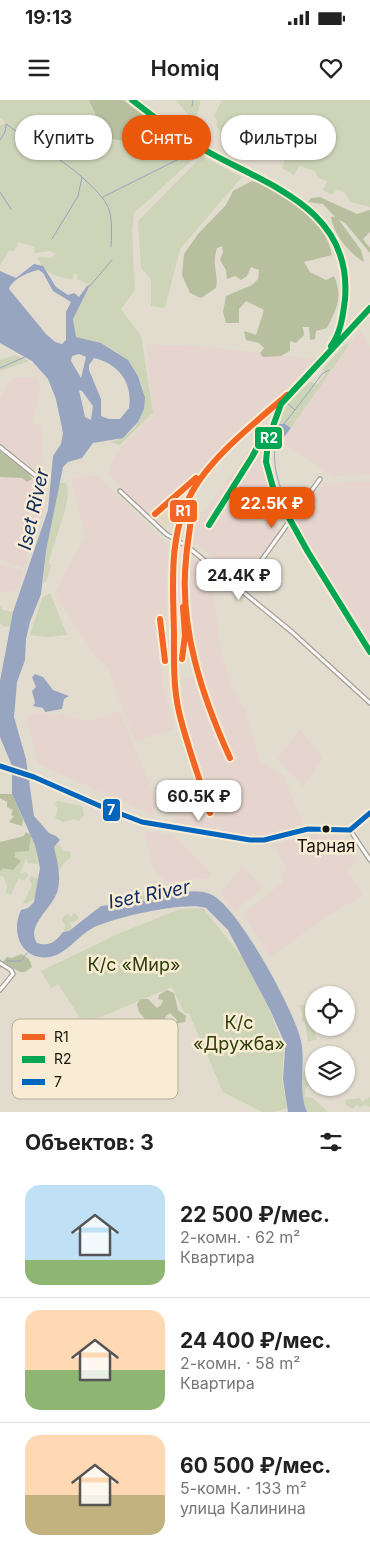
<!DOCTYPE html>
<html lang="ru">
<meta charset="utf-8">
<style>
body{margin:0;font-family:Inter,sans-serif;background:#f6f6f6;color:#222;height:100vh;display:flex;flex-direction:column;font-size:19px;white-space:nowrap}
*{box-sizing:border-box;margin:0}
p{font-size:16px;color:#767676}
.icon{flex:none;width:28px;height:28px;fill:none;stroke:currentColor;stroke-width:2;stroke-linecap:round;stroke-linejoin:round}
.map{position:relative;height:1012px;overflow:hidden}
.panel{display:flex;flex-direction:column;background:#fff;flex:1}
.panel>*{flex:none}
.top-card{position:absolute;left:15px;top:15px;width:340px;height:45px;display:flex;gap:10px}
.fabs{position:absolute;left:305px;top:886px;display:grid;gap:10px}
.fabs a{display:grid;place-items:center;width:50px;height:50px;border-radius:50%;background:#fff;box-shadow:0 1px 4px #0004;font-size:25px}
.price{position:absolute;translate:-50% -42px;padding:0 11px;border-radius:10px;background:#fff;color:#222;font-size:16px;line-height:32px;filter:drop-shadow(0 1px 2px #0008)}
.price::after{content:'';position:absolute;left:50%;top:30px;width:15px;height:11px;margin-left:-8px;background:inherit;clip-path:polygon(0 0,100% 0,50% 100%)}
.price.active{background:#ea580c;color:#fff}
ul{padding:0;list-style:none}
li{display:flex;align-items:center;gap:15px;height:125px;padding:0 25px}
li+li{border-top:1px solid #e0e0e0}
li span{display:grid;place-items:center;flex:none;width:140px;height:100px;border-radius:15px;color:#555}
li>.icon{margin-inline-start:auto}
span .icon{width:60px;height:60px;fill:#fffc;stroke-width:1}
li b{font-size:21px}
h2{display:flex;justify-content:space-between;align-items:center;height:60px;padding:0 25px;font-size:21px}
.tag{padding:0 18px;border-radius:22px;background:#fff;box-shadow:0 1px 4px #0004;font-size:18px;line-height:45px}
.tag.active{background:#ea580c;color:#fff}
.status{display:flex;justify-content:space-between;align-items:center;height:35px;padding:0 25px;background:#fff;direction:ltr}
.status svg{height:14px;fill:currentColor}
header{display:flex;justify-content:space-between;align-items:center;height:65px;padding:0 25px;background:#fff;font-size:22px;font-weight:600}
.map>svg:first-child{display:block}
.built{fill:#e3d8c1}
.industrial{fill:#e6d5ce}
.green{fill:#cdd4b8}
.forest{fill:#b7bf9f}
.water{fill:#97a5c0;fill-rule:evenodd}
.lines{fill:none;stroke-linecap:round;stroke-linejoin:round}
.stream{stroke:#97a5c0;stroke-width:1}
.minor-casing{stroke:#a5a096;stroke-width:5.5}
.secondary-casing{stroke:#a5a096;stroke-width:7}
.minor{stroke:#fbfaf8;stroke-width:3}
.secondary{stroke:#fbfaf8;stroke-width:4.5}
.bus-1-casing{stroke:#f8ecd4;stroke-width:9}
.bus-1{stroke:#0065bd;stroke-width:5}
.rail-1-casing{stroke:#f8ecd4;stroke-width:10}
.rail-2-casing{stroke:#f8ecd4;stroke-width:10}
.rail-1{stroke:#f26522;stroke-width:6}
.rail-2{stroke:#00a651;stroke-width:6}
.bus-dot{fill:#19150d;stroke:#f8ecd4;stroke-width:2}
.labels{text-anchor:middle;stroke-width:5;stroke-linejoin:round;paint-order:stroke}
.bus-label{font-size:17px;fill:#19150d;stroke:#f8ecd4}
.park-label{font-size:18px;fill:#2c3e06;stroke:#f8ecd4}
.water-label{font-size:19px;font-style:italic;fill:#132d63;stroke:#f8ecd4}
.key{fill:#f8ecd4;stroke:#b5ac98;stroke-width:1}
.key-label{font-size:14px;fill:#19150d}
.line-badge{stroke:#f8ecd4;stroke-width:2}
.badge-label{font-size:14px;text-anchor:middle;font-weight:bold;fill:#fff}
</style>
<div class="status"><b>19:13</b><svg viewBox="0 0 49 12"><path d="M0 12V9h3v3zM5 12V6h3v6zM10 12V3h3v9zM15 12V0h3v12zM26 1h20v11H26zM47 4h2v5h-2z"/></svg></div>
<header><svg class="icon" aria-label="menu" viewBox="0 0 24 24"><path d="M4 6h16M4 12h16M4 18h16"/></svg>Homiq<svg class="icon" aria-label="heart" viewBox="0 0 24 24"><path d="M12 20l-8-8c-3-5 5-10 8-4 3-6 11-1 8 4z"/></svg></header>
<div class="map">
<svg width="370" height="1012" viewBox="0 0 370 1012">
<rect width="100%" height="100%" fill="#e2dccf"/>
<path class="built" d="M175 399 184 408 165 428 156 420Z"/>
<path class="industrial" d="M360 230 370 248V375L333 376 282 342Z
M147 244 208 247 318 259 151 416 123 390 108 372 117 352 153 317Z
M17 277H38L41 290 32 322 34 325 41 323 44 369 30 367 0 343V300L8 283Z
M260 335 266 337 264 365 272 394 280 413 281 416 275 419 279 432 246 475 235 476 192 440 193 427Z
M15 363 34 382 45 383 43 400 46 407 29 449 25 469 0 459V379Z
M97 375 168 445 166 517 171 560 161 561 164 592 175 629 135 642 107 566 96 557 54 493 85 436 71 378Z
M370 382V548L295 425 325 383Z
M186 459H199L239 494 213 490 221 552 232 587 245 608 260 661 283 675 303 723 300 725 265 736H245L230 735 223 728 216 727 215 731 200 730 175 721 187 692 194 697 201 694 208 713H213L182 610 181 585 183 578 193 576 200 599 204 597 188 528Z
M0 465 23 471 20 489 0 492Z
M120 611 157 702 153 715 38 664 26 617 41 612 57 616 62 613 88 621Z
M300 629 323 658 303 687 277 659Z
M144 731 174 735 212 774 208 778 167 782 153 769Z
M314 734 339 737 358 762 346 769 363 795 326 817 270 858 243 814 283 782 280 774 287 770 274 745Z
M242 766 263 787 236 811 220 793Z"/>
<path class="green" d="M0 0H89L97 18 132 40V34L144 23 172 38 179 46 177 54 180 56 182 50 201 52 134 113 132 131 135 190 121 209 141 236 153 313 120 345 110 342C150 333 153 286 127 260 119 252 105 244 94 241 88 239 82 240 76 237L73 219 90 185 77 179 78 175 74 173 72 179C58 178 41 172 38 157L51 158 55 154 50 151 35 153 34 147 19 142 14 151 9 150 0 166V25L6 23 0 18Z
M176 0H201L195 23Z
M222 0H370V107L350 102 345 93 337 89 332 95 323 90 327 81 318 78 315 71 299 66 294 75 282 68 285 59 261 46 234 48 240 39C232 35 220 34 216 25L218 21 214 16Z
M202 56 242 77 180 149 165 208 151 206V179L141 168 138 121Z
M346 243 349 245 291 328 285 324H279C280 306 298 293 310 282L318 284 325 275 323 269Z
M15 255 29 261 0 271V260Z
M59 383H66C74 400 52 442 49 463L51 466 47 480 43 484 46 451Z
M50 493 67 535 46 537 30 535 42 498Z
M0 506 3 510 13 512 11 526 4 527 0 523Z
M57 701 82 706 84 715 79 721 74 719 63 722 55 718 58 709 55 704Z
M31 735 35 745 38 764 28 763 26 759 20 773 26 772 29 775 24 780 18 779 11 795 6 792 7 787 4 777 0 776V771L15 757V752L29 751Z
M59 744 63 751H69L71 757 64 763 58 772 54 747Z
M31 776 39 779 35 798 26 804 23 803 32 785 29 779Z
M150 788 154 794 152 800 106 806 111 801 148 794Z
M203 808 242 857 270 912 284 947 282 979 287 1008 274 1012H262L223 992 189 913 185 914 172 887 84 924 58 884 51 888 41 871 118 834 180 809Z
M74 813 78 816V820L70 823 72 827 69 831H64L65 825 62 821 64 816 68 814 71 817Z
M301 904 309 907 307 914 317 939 308 942 305 923 302 921V911L299 906Z
M304 971 314 973V979L306 988 304 997 313 998 328 1012H307C302 999 298 984 304 971Z
M370 997V1007L365 1005 359 1007 357 1004 353 1009 346 1005 345 1000 360 998 362 1002Z"/>
<path class="forest" d="M89 0H123L192 49 182 50 180 56 177 54 179 46 176 42 172 43V38L153 28 152 32 146 35 142 32 147 26 144 23 132 34V41C117 40 102 40 92 28L93 23 97 18Z
M252 81C288 88 325 118 332 155L304 162 310 172 326 180 334 176C343 197 337 208 327 228L316 231 315 239 310 240 309 227H303L304 235 296 243 290 241V251L281 256 263 257 260 253 264 248 259 243 246 240 244 231 256 235 264 210 246 201 239 209V223H226L223 212 226 196 252 185 258 179 259 170 251 167 247 176 241 180 235 176 227 179 226 170 220 160 223 152 222 146 217 148C211 167 219 173 216 188L201 198 190 193 182 175 184 154 198 134 226 105 233 91Z
M320 97 357 114 370 110V132L363 139 370 148V153L345 123 339 120 361 150 364 162C349 153 334 135 331 117H335L323 104 308 102 311 98Z
M0 351 27 370 32 379 27 382 22 378 0 377Z
M0 694H12L23 720 22 726 9 722 14 716 11 715 13 710 7 707V702L0 698Z
M26 732 31 735 29 751 15 752V757L21 761 13 770 3 768 0 771V742L24 736Z
M21 854 29 859 32 867 25 872H20L3 862 7 857 12 858Z
M167 890 174 893 178 910 186 916 185 922 175 924 177 920 170 913 166 916 163 923 169 924 170 926 155 930 139 912 137 904 141 899H148L157 908 161 905 163 900 158 899 159 895Z"/>
<path class="water" d="M34 164 43 166 56 187 68 195 74 193 79 197 87 186 90 185 73 219 76 237 101 243 128 260 138 276 145 298 144 309 138 322 123 338 93 343 82 358 68 362 63 367 46 451 41 494 30 522 26 539 25 560 17 582 14 617 26 659 34 716 49 733 56 736 60 740 54 747C57 760 61 776 58 789 54 808 25 825 37 843 50 847 56 841 63 832L69 831 101 806 152 800 154 797 150 788 151 785 161 795C178 794 194 788 210 794 237 804 295 912 301 941 306 965 297 988 307 1012H288L283 979 285 950 283 939 271 912 228 830 206 808C186 801 110 818 91 829 77 837 66 854 50 857 22 861 10 833 21 810L28 808 34 802 40 768 35 745 12 694V666L0 637V581L13 512 48 410 53 356 61 344 63 333 56 299 48 279 32 261 0 243V171L16 178ZM39 170 43 173 53 191 71 202 66 212V240L62 244 55 242 46 234 9 189C11 180 30 171 39 170ZM79 254 86 257 81 278 71 261 72 256ZM94 258C119 264 133 283 129 308L120 319H109L101 316V299L89 270V265ZM79 290 82 291 93 306 91 320 85 317Z
M279 324H285L291 328 280 342 274 340 275 328Z
M35 574 43 577 53 590 69 596 64 599 62 609 45 612 43 608 33 606 35 603 32 591 36 587 32 577Z"/>
<g class="lines">
<path class="stream" d="M192 6 193 0
M6 24C31 43 58 56 82 77L78 96 52 139
M0 40 5 32 6 25
M200 44 205 33
M82 77C111 104 113 108 111 147
M0 92 11 109
M103 97 197 50
M90 186 112 160
M0 268 27 256
M288 304 295 310 322 274 329 270
M283 325 295 310
M276 340C271 366 279 386 290 410
M7 861H21L27 853
M0 868V867"/>
<defs>
<path id="minor" d="M0 347 36 376
M120 391 166 434 188 447 292 532 370 603
M240 490 320 379
M350 730 370 760
M0 863 11 870 13 874 0 890"/>
<path id="secondary" d="M0 666 34 677 100 706 142 722 250 740H264L308 729 350 730 370 713"/>
</defs>
<use href="#minor" class="minor-casing"/>
<use href="#secondary" class="secondary-casing"/>
<use href="#minor" class="minor"/>
<use href="#secondary" class="secondary"/>
<defs>
<path id="bus-1" d="M0 666 34 677 100 706 142 722 250 740H264L308 729 350 730 370 713"/>
</defs>
<use href="#bus-1" class="bus-1-casing"/>
<use href="#bus-1" class="bus-1"/>
<defs>
<path id="rail-1" d="M155 414 196 378
M191 417C190 431 187 445 186 459 179 528 202 596 230 658
M160 519 165 561
M182 559 185 535 183 507
M210 713C200 679 187 646 179 612 173 586 174 559 174 533 173 485 168 435 192 392 212 356 256 322 287 295"/>
<path id="rail-2" d="M132 0C151 15 171 30 191 42 256 83 353 102 345 199 343 214 341 233 331 246
M370 208 281 304 268 340 266 362 274 391 308 452 370 552
M209 425 252 357 265 333"/>
</defs>
<use href="#rail-1" class="rail-1-casing"/>
<use href="#rail-2" class="rail-2-casing"/>
<use href="#rail-1" class="rail-1"/>
<use href="#rail-2" class="rail-2"/>
</g>
<circle class="bus-dot" cx="326" cy="729" r="4.5"/>
<g class="labels">
<g class="bus-label">
<text x="326" y="752">Тарная</text>
</g>
<g class="park-label">
<text x="134" y="871">К/с «Мир»</text>
<text x="239" y="929">К/с<tspan x="239" dy="21">«Дружба»</tspan></text>
</g>
<g class="water-label">
<text transform="translate(33 409) rotate(-77)" y="7">Iset River</text>
<text transform="translate(149 794) rotate(-11)" y="7">Iset River</text>
</g>
</g>
<rect x="12" y="919" width="166" height="80" rx="8" class="key"/>
<rect x="22" y="934" width="23" height="6" fill="#f26522"/>
<rect x="22" y="956" width="23" height="7" fill="#00a651"/>
<rect x="22" y="979" width="23" height="6" fill="#0065bd"/>
<g class="key-label">
<text x="54" y="942">R1</text>
<text x="54" y="964">R2</text>
<text x="54" y="987">7</text>
</g>
<g class="line-badge">
<rect x="254" y="326" width="29" height="24" rx="5" fill="#00a651"/>
<rect x="169" y="399" width="29" height="24" rx="5" fill="#f26522"/>
<rect x="102" y="698" width="19" height="24" rx="5" fill="#0065bd"/>
</g>
<g class="badge-label">
<text x="269" y="343">R2</text>
<text x="183" y="416">R1</text>
<text x="111" y="715">7</text>
</g>
</svg>
<div class="fabs">
<a><svg class="icon" aria-label="locate" viewBox="0 0 24 24"><circle cx="12" cy="12" r="6"/><path d="M12 2v4M12 18v4M2 12h4M18 12h4"/></svg></a>
<a><svg class="icon" aria-label="layers" viewBox="0 0 24 24"><path d="M12 4l9 5-9 5-9-5zM3 14l9 5 9-5"/></svg></a>
</div>
<b class="price active" style="left:272px;top:429px">22.5K ₽</b>
<b class="price" style="left:239px;top:501px">24.4K ₽</b>
<b class="price" style="left:199px;top:722px">60.5K ₽</b>
<div class="top-card">
<a class="tag">Купить</a>
<a class="tag active">Снять</a>
<a class="tag">Фильтры</a>
</div>
</div>
<section class="panel">
<h2>Объектов: 3<svg class="icon" aria-label="filters" viewBox="0 0 24 24"><path d="M4 7h16M4 17h16"/><circle cx="9" cy="7" r="2"/><circle cx="15" cy="17" r="2"/></svg></h2>
<ul>
<li><span style="background:linear-gradient(#bfe0f5 75%,#8fb573 0)"><svg class="icon" aria-label="home" viewBox="0 0 24 24"><path d="M3 11l9-7 9 7M6 9v11h12V9"/></svg></span><div><b>22 500 ₽/мес.</b><p>2-комн. · 62 m²</p><p>Квартира</p></div></li>
<li><span style="background:linear-gradient(#ffd9b3 60%,#8fb573 0)"><svg class="icon" aria-label="home" viewBox="0 0 24 24"><path d="M3 11l9-7 9 7M6 9v11h12V9"/></svg></span><div><b>24 400 ₽/мес.</b><p>2-комн. · 58 m²</p><p>Квартира</p></div></li>
<li><span style="background:linear-gradient(#ffd9b3 60%,#c2b280 0)"><svg class="icon" aria-label="home" viewBox="0 0 24 24"><path d="M3 11l9-7 9 7M6 9v11h12V9"/></svg></span><div><b>60 500 ₽/мес.</b><p>5-комн. · 133 m²</p><p>улица Калинина</p></div></li>
</ul>
</section>
